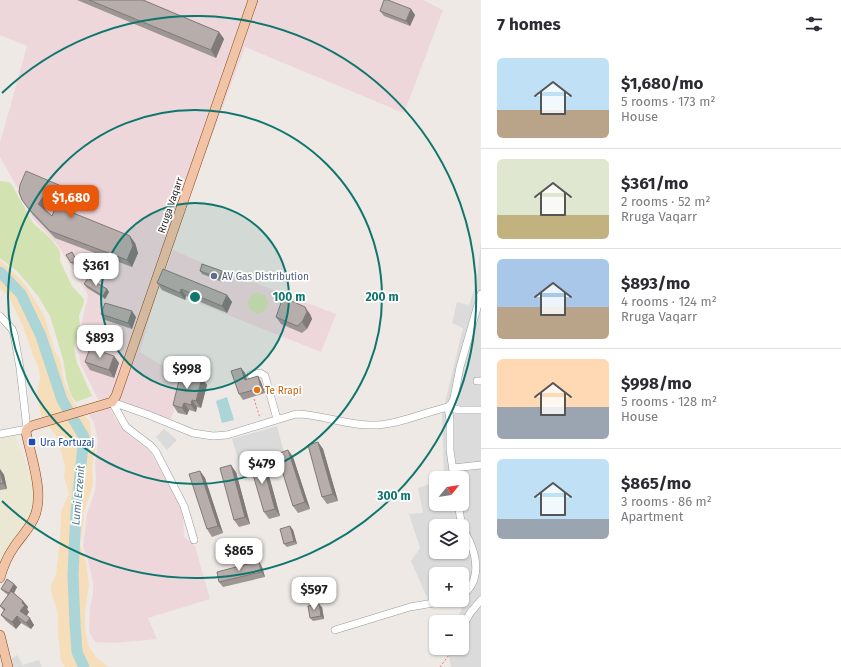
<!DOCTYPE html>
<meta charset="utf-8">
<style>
body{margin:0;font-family:"Fira Sans",sans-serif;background:#f7f7f7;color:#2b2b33;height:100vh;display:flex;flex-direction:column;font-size:15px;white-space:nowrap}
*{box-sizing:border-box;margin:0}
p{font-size:13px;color:#7c7c81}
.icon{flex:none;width:22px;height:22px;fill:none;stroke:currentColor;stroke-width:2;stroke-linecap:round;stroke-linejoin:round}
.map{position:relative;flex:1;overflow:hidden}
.panel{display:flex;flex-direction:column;background:#fff;width:360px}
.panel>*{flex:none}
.needle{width:26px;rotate:60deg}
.fabs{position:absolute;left:429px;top:471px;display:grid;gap:8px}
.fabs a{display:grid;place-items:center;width:40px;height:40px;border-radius:6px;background:#fff;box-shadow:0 1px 3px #0004;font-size:20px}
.price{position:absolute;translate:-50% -34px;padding:0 9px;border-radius:8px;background:#fff;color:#222;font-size:13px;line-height:26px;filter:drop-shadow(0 1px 2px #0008)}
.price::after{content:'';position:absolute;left:50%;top:24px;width:12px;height:9px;margin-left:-6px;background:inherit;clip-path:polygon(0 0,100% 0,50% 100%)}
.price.selected{background:#ea580c;color:#fff}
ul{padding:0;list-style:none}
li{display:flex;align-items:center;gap:12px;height:100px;padding:0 16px}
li+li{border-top:1px solid #e1e1e2}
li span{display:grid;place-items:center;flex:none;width:112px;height:80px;border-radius:6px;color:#555}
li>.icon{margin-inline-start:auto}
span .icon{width:48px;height:48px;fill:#fffc;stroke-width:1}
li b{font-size:17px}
h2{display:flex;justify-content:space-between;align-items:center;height:48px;padding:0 16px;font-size:17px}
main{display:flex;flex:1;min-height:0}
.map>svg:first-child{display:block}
.residential{fill:#dcdbdb;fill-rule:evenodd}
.commercial{fill:#edd7da}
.farmland{fill:#eae8d3}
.grass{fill:#d3e2b1}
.sand{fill:#f6debb}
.parking{fill:#dadada}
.water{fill:#abd5d6}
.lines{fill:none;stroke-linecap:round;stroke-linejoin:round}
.river{stroke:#abd5d6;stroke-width:11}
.minor-casing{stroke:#9b9b9b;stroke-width:8}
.major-casing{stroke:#874912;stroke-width:10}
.path{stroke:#e97b86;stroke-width:1;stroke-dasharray:2 2;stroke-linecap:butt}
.minor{stroke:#fff;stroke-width:7}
.major{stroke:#f1c3a7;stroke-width:9}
.wall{fill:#9d9693;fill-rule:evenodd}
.shaded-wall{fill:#807a78}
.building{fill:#b7aeab;stroke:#807a78}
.ring{fill:none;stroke:#0f766e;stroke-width:2}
.service-dot{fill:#5c6f8a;stroke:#fff;stroke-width:1.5}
.food-dot{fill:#e8710a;stroke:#fff;stroke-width:1.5}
.transit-dot{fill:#1a4fb4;stroke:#fff;stroke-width:1.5}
.labels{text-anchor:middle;stroke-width:3.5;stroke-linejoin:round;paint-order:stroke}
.street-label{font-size:10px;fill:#1e1e1e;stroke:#fff}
.service-label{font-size:10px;fill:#4e5e75;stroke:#fff;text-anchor:start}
.food-label{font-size:10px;fill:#c56008;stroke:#fff;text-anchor:start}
.transit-label{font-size:10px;fill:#164399;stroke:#fff;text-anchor:start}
.water-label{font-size:11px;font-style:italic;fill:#4c798d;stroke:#fff}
.centre{fill:#0f766e;stroke:#fff;stroke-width:2}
.ring-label{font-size:12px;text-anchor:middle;font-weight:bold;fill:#0f766e;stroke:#fff;stroke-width:3.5;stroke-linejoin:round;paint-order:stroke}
</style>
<main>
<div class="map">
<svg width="481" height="667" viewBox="0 0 481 667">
<rect width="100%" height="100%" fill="#eee9e5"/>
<path class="residential" d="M481 241V667H451L447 648H462V622H456L462 608 460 600H462V574H436V598L428 600 411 561 420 548 409 514 423 513 418 488 436 482V504H462V478H444L442 415 463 328 452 323 457 302 469 305 477 281ZM436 526H462V552H436Z
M17 655 23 665 39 660 42 667H0Z"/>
<path class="commercial" d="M0 0H423L443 10 404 113 245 47 187 203 157 291 140 352 186 380 170 421 121 402 98 399 81 365 77 344 88 295 57 244 32 218 21 194 0 157V143L27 46 0 35Z
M173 250 205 264V267L225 275H226L227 272 336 314 321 352 190 300H185L159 289Z
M109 407 116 420 126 433 150 451 171 489 183 513 184 537 195 546 210 599 148 618 157 639 114 643 96 642 93 639 89 631 90 608 93 593V583L88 560 83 547 87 514 95 491 96 478 95 464 98 441 94 422 89 415 103 410Z"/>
<path class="farmland" d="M13 431 38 495 28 527 0 579V434Z"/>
<path class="grass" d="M0 181 9 182 12 185 33 223 50 238 58 248 60 252V261L72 286 84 299V303L79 315 80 328 74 348 77 363 92 396 76 402 71 395 67 382 63 359 50 316 38 296 17 271 0 258Z
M248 303a10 10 0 1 1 20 0a10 10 0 1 1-20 0Z"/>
<path class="sand" d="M0 260 14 273 26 286 44 315 55 352 60 360 64 382 74 403 90 422 91 435 96 446 92 467 93 485 83 515 84 519 80 545 86 562 89 585 85 611V630L89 647 96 657 108 667H65L61 661 58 633V613L52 595 51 586 56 574 60 541 61 511 69 494 64 476 65 466 59 444 56 436 41 416 37 392 40 379 39 369 30 347 23 326 9 297 0 288Z"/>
<path class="parking" d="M277 426 284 453 240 465 232 439Z
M164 429 177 440 167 450 156 437Z"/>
<path class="water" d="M227 397 234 420 222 423 216 401Z"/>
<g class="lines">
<path class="river" d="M0 272 21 294 41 336 62 400 84 437 76 511 73 575 75 624 77 652 84 667"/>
<defs>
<path id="minor" d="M0 316 12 329 14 334 20 368 27 429 0 434
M251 375 260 373 265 376 277 419
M477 381H481
M112 402 149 415 193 433 213 436 227 435 296 414C320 414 345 425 369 425 396 426 422 413 448 407L452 403 454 398 460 367 481 294
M112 402 126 427 151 446 156 452 184 506 194 540
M448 407 450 420V450L454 478
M448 407 459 410H481
M453 468 481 465
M458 504C460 512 460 521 463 528 465 534 469 539 471 545 478 562 479 584 462 595
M462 628 470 613 481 600
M335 630 410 607 451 600"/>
<path id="major" d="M0 578C3 567 7 557 14 547 20 538 28 530 33 520 46 496 31 458 26 432L27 429 31 426 112 402 116 396 253 0
M0 635 8 667"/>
</defs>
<use href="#minor" class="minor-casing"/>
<use href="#major" class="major-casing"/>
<path class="path" d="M254 399 260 418
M440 667 449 655 452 648"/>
<use href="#minor" class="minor"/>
<use href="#major" class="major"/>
</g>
<path class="wall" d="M77 0H143L219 32 224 39 216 58Z
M411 9 415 15 410 26 384 16 380 11Z
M73 191 78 198 76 204 62 200 59 208 135 243 138 253 132 267 55 238 33 215 22 200 19 192ZM48 204 56 207 52 216 45 209Z
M72 252 79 263 74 266 66 255Z
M200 271H222L225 275 222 282 202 274Z
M157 283 227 295 232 302 227 313 186 296 185 300 162 290Z
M84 284 107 289 109 292 105 299 87 288Z
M101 314 136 317 132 329 105 320Z
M310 314 312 319 307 329 302 333 281 324 276 317Z
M114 356 119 363 114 378 90 370 85 362Z
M241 368 245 373 247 380 258 376 261 382 265 393 243 400 239 394Z
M202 378 207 385 201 408 197 407 196 412 189 410 187 415 178 413 173 405Z
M318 442 323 449 338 501 327 504 322 497Z
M288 450 293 457 310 509 298 513 293 506Z
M266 465 280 516 269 519 264 512Z
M0 469 4 475 7 489 0 490Z
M200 471 205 478 223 533 212 537 207 529Z
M236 472 250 524 239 527 234 520Z
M290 526 293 530 297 544 287 547 284 544Z
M262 567 265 577 223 587 219 582Z
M14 584 17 587 14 593 23 601 28 607 27 609 29 612 26 616 34 625 31 629 21 623 16 629 6 621 1 615 4 611 0 606 8 595 4 592 1 589Z
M322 607 324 619 313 621 310 618Z"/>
<path class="shaded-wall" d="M411 9 415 15 410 26 406 21Z
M219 32 224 39 216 58 211 50Z
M73 191 78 198 76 204 71 197Z
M58 193 62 200 59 208 54 201Z
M43 197 48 204 43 212 38 204Z
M130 236 135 243 138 253 132 267 127 260Z
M222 271 225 275 222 282 219 278Z
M107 289 109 292 105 299 103 296Z
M181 289 186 296 185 300 180 293Z
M227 295 232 302 227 313 222 306Z
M305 307 310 314 312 319 307 329 302 322Z
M132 311 136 317 132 329 128 323Z
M114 356 119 363 114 378 109 370Z
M241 368 245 373 249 386 245 380Z
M258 376 261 382 265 393 261 388Z
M202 378 207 385 201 408 196 401Z
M192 400 197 407 196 412 191 405Z
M184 403 189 410 187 415 182 408Z
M318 442 323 449 338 501 333 494Z
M288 450 293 457 310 509 305 502Z
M261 458 266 465 280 516 275 509Z
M231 465 236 472 250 524 245 517Z
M0 469 4 475 7 489 3 483Z
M200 471 205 478 223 533 218 526Z
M290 526 293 530 297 544 294 541Z
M259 561 262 567 265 577 261 572Z
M14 584 17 587 12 597 9 593Z
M23 601 28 607 27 609 29 612 25 618 20 611 22 603Z
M319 604 322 607 324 619 321 616Z
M17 616 21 623 16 629 12 622Z
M30 618 34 625 31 629 26 623Z"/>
<path class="building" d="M89 0H143L219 32 211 50Z
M384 0H388L411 9 406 21 380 11Z
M26 171 73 191 71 197 58 193 54 201 43 197 38 204 52 216 56 206 130 236 133 246 127 260 50 231 28 208 22 200 19 192 20 185Z
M72 252 76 260 71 263 66 255Z
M202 264 222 271 219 278 200 271Z
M163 269 227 295 222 306 181 289 180 293 157 283Z
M88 278 107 289 103 296 84 284Z
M283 297 305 307 307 312 302 322 297 326 276 317Z
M105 303 132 311 128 323 101 314Z
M90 348 114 356 109 370 85 362Z
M241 368 245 380 258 376 261 388 239 394 231 371Z
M181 372 202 378 196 401 192 400 191 405 184 403 182 408 173 405Z
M318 442 333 494 322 497 308 445Z
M288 450 305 502 293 506 277 454Z
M261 458 275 509 264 512 249 461Z
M231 465 245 517 234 520 220 468Z
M0 470 3 483 0 484Z
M200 471 218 526 207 529 189 474Z
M290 526 294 541 284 544 280 529Z
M259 561 261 572 219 582 217 572Z
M7 579 14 584 9 593 1 589Z
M11 591 23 601 22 603 25 605 20 611 30 618 26 623 17 616 12 622 1 615 5 609 0 606Z
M319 604 321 616 310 618 308 606Z"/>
<circle cx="195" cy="297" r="94" fill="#0f766e" fill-opacity=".12"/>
<g class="ring">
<circle cx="195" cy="297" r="94"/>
<circle cx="195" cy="297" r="187"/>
<path d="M2 93A281 281 0 1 1 2 501"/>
</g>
<circle class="service-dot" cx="214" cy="276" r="4"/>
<circle class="food-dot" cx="257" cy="390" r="4"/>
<rect class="transit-dot" x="28" y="438" width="8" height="8" rx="2"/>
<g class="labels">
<g class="street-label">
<text transform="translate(170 205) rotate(-71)" y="4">Rruga Vaqarr</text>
</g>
<g class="service-label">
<text x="222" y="280">AV Gas Distribution</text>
</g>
<g class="food-label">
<text x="265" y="394">Te Rrapi</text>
</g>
<g class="transit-label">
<text x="40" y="446">Ura Fortuzaj</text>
</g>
<g class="water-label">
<text transform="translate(78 495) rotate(-85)" y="4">Lumi Erzenit</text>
</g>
</g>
<circle cx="195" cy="297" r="6" class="centre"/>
<g class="ring-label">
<text x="289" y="301">100 m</text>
<text x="382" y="301">200 m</text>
<text x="394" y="500">300 m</text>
</g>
</svg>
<div class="fabs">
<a><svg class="needle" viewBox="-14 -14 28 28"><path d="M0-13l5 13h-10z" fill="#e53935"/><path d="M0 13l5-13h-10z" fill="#7c7c81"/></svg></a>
<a><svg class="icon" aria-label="layers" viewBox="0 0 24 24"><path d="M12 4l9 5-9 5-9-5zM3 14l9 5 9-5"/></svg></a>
<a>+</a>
<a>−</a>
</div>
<b class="price selected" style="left:71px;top:219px">$1,680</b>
<b class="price" style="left:96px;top:287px">$361</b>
<b class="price" style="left:100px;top:359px">$893</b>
<b class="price" style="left:187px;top:390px">$998</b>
<b class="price" style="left:262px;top:485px">$479</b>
<b class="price" style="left:239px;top:572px">$865</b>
<b class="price" style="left:314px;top:611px">$597</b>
</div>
<section class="panel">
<h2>7 homes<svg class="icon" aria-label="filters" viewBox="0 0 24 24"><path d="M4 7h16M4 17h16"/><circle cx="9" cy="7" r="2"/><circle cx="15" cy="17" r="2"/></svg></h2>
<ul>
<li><span style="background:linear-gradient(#bfe0f5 65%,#b9a48a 0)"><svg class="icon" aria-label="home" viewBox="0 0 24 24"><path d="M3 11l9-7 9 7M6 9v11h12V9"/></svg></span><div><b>$1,680/mo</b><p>5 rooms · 173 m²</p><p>House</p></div></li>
<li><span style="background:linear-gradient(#dfe7d0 70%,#c2b280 0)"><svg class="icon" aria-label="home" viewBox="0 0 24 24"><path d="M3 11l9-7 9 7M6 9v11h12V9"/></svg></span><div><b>$361/mo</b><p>2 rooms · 52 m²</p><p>Rruga Vaqarr</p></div></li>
<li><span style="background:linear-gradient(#a9c7e8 60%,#b9a48a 0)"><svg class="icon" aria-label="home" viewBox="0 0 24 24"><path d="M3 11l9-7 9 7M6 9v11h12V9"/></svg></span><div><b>$893/mo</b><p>4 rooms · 124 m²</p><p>Rruga Vaqarr</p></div></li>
<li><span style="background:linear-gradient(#ffd9b3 60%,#9aa5b1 0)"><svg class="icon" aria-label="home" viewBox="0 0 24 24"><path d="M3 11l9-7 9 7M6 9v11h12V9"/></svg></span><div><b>$998/mo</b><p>5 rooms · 128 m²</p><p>House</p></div></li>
<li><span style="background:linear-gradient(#bfe0f5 75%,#9aa5b1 0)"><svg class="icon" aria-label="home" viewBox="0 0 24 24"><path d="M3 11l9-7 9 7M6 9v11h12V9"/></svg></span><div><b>$865/mo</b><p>3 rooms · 86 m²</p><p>Apartment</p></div></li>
</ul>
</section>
</main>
